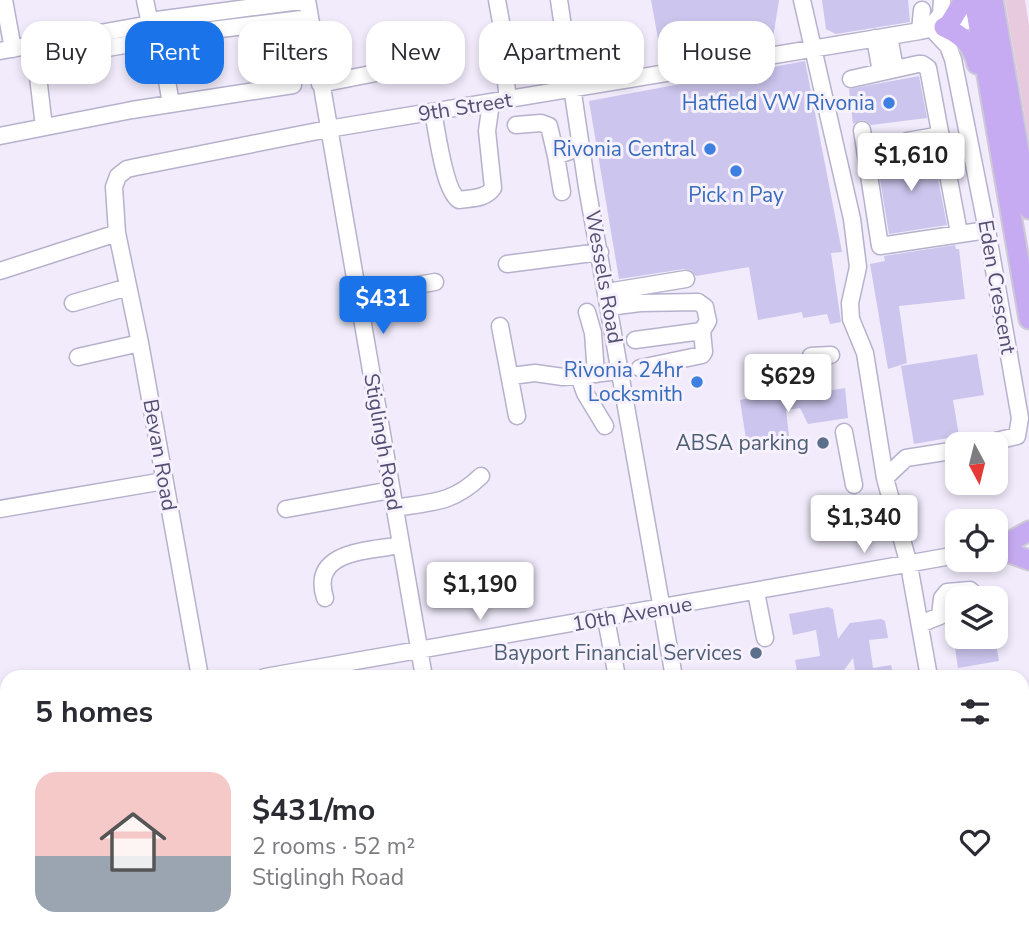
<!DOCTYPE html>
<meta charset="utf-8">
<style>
body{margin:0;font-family:"Nunito Sans",sans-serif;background:#f2f2f3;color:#2b2b33;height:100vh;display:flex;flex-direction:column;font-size:26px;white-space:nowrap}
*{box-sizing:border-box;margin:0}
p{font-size:23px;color:#7c7c81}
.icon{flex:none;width:38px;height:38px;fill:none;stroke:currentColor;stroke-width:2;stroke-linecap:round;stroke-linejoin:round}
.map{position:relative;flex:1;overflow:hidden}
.details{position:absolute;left:0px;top:670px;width:1029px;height:275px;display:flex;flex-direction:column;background:#fff;border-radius:21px 21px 0 0;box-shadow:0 4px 10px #0003}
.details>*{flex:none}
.guide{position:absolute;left:21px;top:21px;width:987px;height:63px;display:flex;gap:14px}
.needle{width:46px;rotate:173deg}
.tools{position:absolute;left:945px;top:432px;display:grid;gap:14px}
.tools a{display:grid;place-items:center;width:63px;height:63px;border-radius:14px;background:#fff;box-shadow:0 4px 10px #0003;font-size:35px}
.price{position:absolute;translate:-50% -60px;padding:0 16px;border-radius:7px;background:#fff;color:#222;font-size:23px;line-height:46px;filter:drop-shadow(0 2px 4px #0008)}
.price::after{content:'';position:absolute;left:50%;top:42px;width:21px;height:16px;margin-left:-10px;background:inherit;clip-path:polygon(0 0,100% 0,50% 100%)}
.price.selected{background:#1a73e8;color:#fff}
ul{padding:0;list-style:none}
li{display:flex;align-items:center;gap:21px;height:175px;padding:0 35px}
li span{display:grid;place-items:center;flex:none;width:196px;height:140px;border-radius:21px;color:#555}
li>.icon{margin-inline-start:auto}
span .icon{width:84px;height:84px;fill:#fffc;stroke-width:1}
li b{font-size:30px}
h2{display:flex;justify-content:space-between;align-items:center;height:84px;padding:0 35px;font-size:30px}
.chip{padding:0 24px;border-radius:21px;background:#fff;box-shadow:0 4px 10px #0003;font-size:24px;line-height:63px}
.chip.selected{background:#1a73e8;color:#fff}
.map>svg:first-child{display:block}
.green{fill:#e7cadd}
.building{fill:#ccc5ed}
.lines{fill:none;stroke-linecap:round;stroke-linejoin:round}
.minor-casing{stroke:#b6b1cc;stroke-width:19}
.major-casing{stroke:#cccad5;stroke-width:23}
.minor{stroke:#fff;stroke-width:16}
.major{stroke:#c7abf2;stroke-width:19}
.shop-dot{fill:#3f7fe0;stroke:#f6f1fd;stroke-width:2.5}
.service-dot{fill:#5c6f8a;stroke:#f6f1fd;stroke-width:2.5}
.labels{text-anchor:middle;stroke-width:6;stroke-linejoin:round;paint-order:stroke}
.shop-label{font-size:21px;fill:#366cbe;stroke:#f6f1fd;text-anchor:end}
.street-label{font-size:21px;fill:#545073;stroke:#f6f1fd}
.service-label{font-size:21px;fill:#4e5e75;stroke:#f6f1fd;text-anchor:end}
</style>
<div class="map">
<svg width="1029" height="944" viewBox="0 0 1029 944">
<rect width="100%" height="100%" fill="#f1ebfb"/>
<path class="green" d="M1005 0H1025L1029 26V141Z"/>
<path class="building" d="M651 0H779L773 38 661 55Z
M822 0H908L910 22 836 34 826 29Z
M805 61 842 252 831 253 841 322 830 324 827 314 803 318 802 312 758 320 749 267 696 276 690 270 684 269 619 279 589 101Z
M919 76 927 118 871 125 866 121 861 120 853 124 849 89Z
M933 153 947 225 889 234 877 161Z
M955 245 956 249H959L965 299 899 306 907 363 888 369 870 264 885 261 884 256Z
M977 354 984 395 953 400 959 436 914 444 901 366Z
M821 386 822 392 845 388 848 418 808 424 800 408 786 410 790 444 748 452 740 400Z
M957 605V628L950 629 952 606Z
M828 607 833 609 838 639 850 623 881 619 885 621 888 638 869 640 873 668 891 665 894 677H856L853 658 841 674 798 677 795 660 820 656 816 630 793 635 789 614Z
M984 637H995L999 661 958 668 955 648 985 643Z"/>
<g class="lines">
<defs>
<path id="minor" d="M4 0 13 49
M145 0 149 19
M307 0 424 677
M497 0 506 50 504 64 508 100
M559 0 587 187 674 677
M802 0 852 219 858 267 850 303 851 319 865 353 885 478 909 565 929 677
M157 20 307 0
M930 29 941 14 942 0
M932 29 948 46 953 59 987 230 1020 418 1017 436 983 444
M920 31 922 10
M162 36 310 18
M889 36 895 69
M875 38 881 72
M160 40 171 104
M0 51 139 26
M35 51 44 127
M36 60 143 42
M851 79 918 64H922L928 68 959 233
M320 84 422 64
M433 112C437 131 444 191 459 200 471 198 486 199 493 188L487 131 491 103
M516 125 541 123 549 126 556 156 581 147
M862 130 880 246 987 230
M0 136 132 110 293 85
M907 141 941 135
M556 156 562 192
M507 264 600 252
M0 271 117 233
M607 292 686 279
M357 295 435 282
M73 303 128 287
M609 307 640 303 698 302 705 307 708 321 702 331 704 352 702 355 640 368
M587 312 593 333 596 374
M500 326 517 416
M635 340 702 331
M811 356 831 355
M78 357 140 343
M511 376 535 373 563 377 620 371
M579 376 585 393 605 426
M844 432 854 485
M885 478 906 458 957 450
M394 508C431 502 452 504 481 476
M0 509 164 481
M286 509 391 490
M756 592 765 638
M325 598C310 550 369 551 401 545
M606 619 617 677
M920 624 940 616 942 598 947 592 970 590 979 598
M200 677 140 343 117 233 114 187 118 176 127 169 136 167 328 129 920 31 986 17
M265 677 957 555
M0 703 7 702
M1022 875 1029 874
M1022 904 1029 903
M0 933 7 932
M245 938 246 944
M472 938 473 944
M722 938 723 944
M748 938 749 944
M830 938 831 944
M975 938 976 944
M681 944 680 942 703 939
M878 944 902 938"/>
<path id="major" d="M974 0 1029 319
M993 0 1029 209
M948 26 964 0
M944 27C962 35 972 44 977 64
M1009 542 1029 531
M1007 552 1029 560"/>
</defs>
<use href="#minor" class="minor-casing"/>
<use href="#major" class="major-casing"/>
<use href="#minor" class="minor"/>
<use href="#major" class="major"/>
</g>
<g class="shop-dot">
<circle cx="889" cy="103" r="7"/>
<circle cx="710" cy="149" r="7"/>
<circle cx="736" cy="171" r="7"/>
<circle cx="697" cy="382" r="7"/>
</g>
<g class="service-dot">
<circle cx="823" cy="443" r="7"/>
<circle cx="756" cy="653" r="7"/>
</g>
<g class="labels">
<g class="shop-label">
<text x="875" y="110">Hatfield VW Rivonia</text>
<text x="696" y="156">Rivonia Central</text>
<text x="736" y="202" text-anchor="middle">Pick n Pay</text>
<text x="683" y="377">Rivonia 24hr<tspan x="683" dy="24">Locksmith</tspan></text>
</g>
<g class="street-label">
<text transform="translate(465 107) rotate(-9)" y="7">9th Street</text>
<text transform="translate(604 277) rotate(80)" y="7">Wessels Road</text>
<text transform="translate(997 287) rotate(80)" y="7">Eden Crescent</text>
<text transform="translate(383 442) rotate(80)" y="7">Stiglingh Road</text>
<text transform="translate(160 455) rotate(80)" y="7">Bevan Road</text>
<text transform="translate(632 614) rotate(-10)" y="7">10th Avenue</text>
</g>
<g class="service-label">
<text x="809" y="450">ABSA parking</text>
<text x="742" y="660">Bayport Financial Services</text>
</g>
</g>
</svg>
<div class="tools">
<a><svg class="needle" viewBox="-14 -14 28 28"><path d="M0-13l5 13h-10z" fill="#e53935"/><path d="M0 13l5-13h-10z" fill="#7c7c81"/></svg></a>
<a><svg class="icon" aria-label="locate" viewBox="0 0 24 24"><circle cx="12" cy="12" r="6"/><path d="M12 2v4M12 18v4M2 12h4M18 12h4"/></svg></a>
<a><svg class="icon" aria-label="layers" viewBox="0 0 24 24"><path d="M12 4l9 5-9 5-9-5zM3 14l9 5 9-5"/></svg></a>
</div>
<b class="price" style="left:911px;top:193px">$1,610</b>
<b class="price selected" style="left:383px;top:336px">$431</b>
<b class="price" style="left:788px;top:414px">$629</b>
<b class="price" style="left:864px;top:555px">$1,340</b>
<b class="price" style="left:480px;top:622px">$1,190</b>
<div class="guide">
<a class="chip">Buy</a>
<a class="chip selected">Rent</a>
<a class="chip">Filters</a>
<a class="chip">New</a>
<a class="chip">Apartment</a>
<a class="chip">House</a>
</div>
<section class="details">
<h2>5 homes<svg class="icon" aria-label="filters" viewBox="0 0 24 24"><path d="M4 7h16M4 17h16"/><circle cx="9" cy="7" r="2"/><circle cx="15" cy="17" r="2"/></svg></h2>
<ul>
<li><span style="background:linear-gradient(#f6c9c9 60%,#9aa5b1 0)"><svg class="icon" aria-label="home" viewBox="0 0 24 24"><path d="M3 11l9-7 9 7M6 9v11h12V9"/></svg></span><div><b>$431/mo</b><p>2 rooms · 52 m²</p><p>Stiglingh Road</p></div><svg class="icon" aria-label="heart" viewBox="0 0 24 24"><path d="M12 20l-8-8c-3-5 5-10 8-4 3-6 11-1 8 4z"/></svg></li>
</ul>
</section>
</div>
